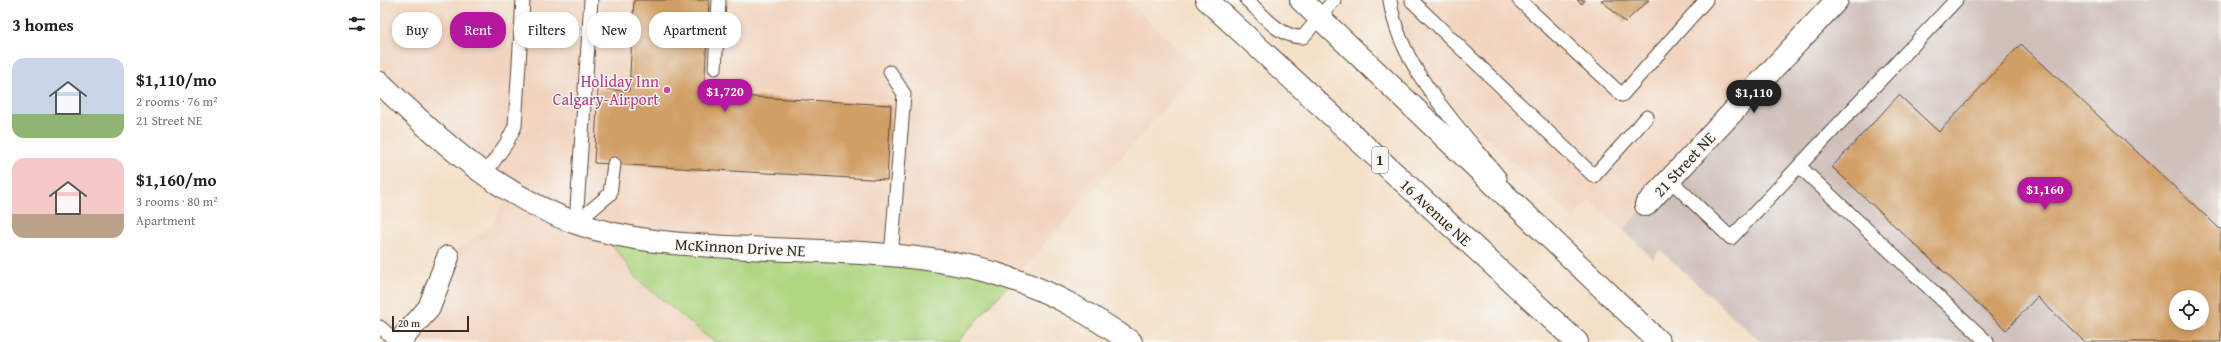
<!DOCTYPE html>
<meta charset="utf-8">
<style>
body{margin:0;font-family:"Gentium Book Plus",serif;background:#f6f6f6;color:#202124;height:100vh;display:flex;flex-direction:column;font-size:15px;white-space:nowrap}
*{box-sizing:border-box;margin:0}
p{font-size:13px;color:#757577}
.icon{flex:none;width:22px;height:22px;fill:none;stroke:currentColor;stroke-width:2;stroke-linecap:round;stroke-linejoin:round}
.map{position:relative;flex:1;overflow:hidden}
.details{display:flex;flex-direction:column;background:#fff;width:380px}
.details>*{flex:none}
.hud{position:absolute;left:12px;top:12px;width:380px;height:36px;display:flex;gap:8px}
.tools{position:absolute;left:1789px;top:290px;display:grid;gap:8px}
.tools a{display:grid;place-items:center;width:40px;height:40px;border-radius:50%;background:#fff;box-shadow:0 2px 6px #0003;font-size:20px}
.scale{position:absolute;left:12px;bottom:10px;width:77px;box-sizing:border-box;padding-left:4px;border:2px solid #3b2a1e;border-top:0;font-size:11px;line-height:14px;white-space:nowrap;color:#3b2a1e;-webkit-text-stroke:3px #f6f6f2;paint-order:stroke}
.price{position:absolute;translate:-50% -34px;padding:0 9px;border-radius:14px;background:#b5179e;color:#fff;font-size:13px;line-height:26px;filter:drop-shadow(0 1px 2px #0008)}
.price::after{content:'';position:absolute;left:50%;top:24px;width:12px;height:9px;margin-left:-6px;background:inherit;clip-path:polygon(0 0,100% 0,50% 100%)}
.price.on{background:#222;color:#fff}
ul{padding:0;list-style:none}
li{display:flex;align-items:center;gap:12px;height:100px;padding:0 12px}
li span{display:grid;place-items:center;flex:none;width:112px;height:80px;border-radius:12px;color:#555}
li>.icon{margin-inline-start:auto}
span .icon{width:48px;height:48px;fill:#fffc;stroke-width:1}
li b{font-size:17px}
h2{display:flex;justify-content:space-between;align-items:center;height:48px;padding:0 12px;font-size:17px}
.chip{padding:0 14px;border-radius:16px;background:#fff;box-shadow:0 2px 6px #0003;font-size:14px;line-height:36px}
.chip.on{background:#b5179e;color:#fff}
main{display:flex;flex:1;min-height:0}
.map>svg:first-child{display:block}
.built{fill:#f2d4be}
.industrial{fill:#cfc0ba;fill-rule:evenodd}
.green{fill:#afd681;stroke:#758050}
.building{fill:#d19e65;fill-rule:evenodd}
.lines{fill:none;stroke-linecap:round;stroke-linejoin:round}
.service-casing{stroke:#574537;stroke-width:15}
.minor-casing{stroke:#574537;stroke-width:24}
.trunk-casing{stroke:#574537;stroke-width:24}
.motorway-casing{stroke:#574537;stroke-width:24}
.service{stroke:#fff;stroke-width:13}
.minor{stroke:#fff;stroke-width:22}
.trunk{stroke:#fff;stroke-width:22}
.motorway{stroke:#fff;stroke-width:22}
.hotel-dot{fill:#d1479c;stroke:#f6f6f2;stroke-width:1.5}
.labels{text-anchor:middle;stroke-width:3;stroke-linejoin:round;paint-order:stroke}
.shield{fill:#f6f6f2;stroke:#73675e;stroke-width:1}
.shield-label{font-size:15px;font-weight:bold;fill:#3b2a1e}
.hotel-label{font-size:16px;fill:#b23c85;stroke:#f6f6f2;text-anchor:end}
.street-label{font-size:16px;fill:#3b2a1e;stroke:#f6f6f2}
</style>
<main>
<section class="details">
<h2>3 homes<svg class="icon" aria-label="filters" viewBox="0 0 24 24"><path d="M4 7h16M4 17h16"/><circle cx="9" cy="7" r="2"/><circle cx="15" cy="17" r="2"/></svg></h2>
<ul>
<li><span style="background:linear-gradient(#c9d6e8 70%,#8fb573 0)"><svg class="icon" aria-label="home" viewBox="0 0 24 24"><path d="M3 11l9-7 9 7M6 9v11h12V9"/></svg></span><div><b>$1,110/mo</b><p>2 rooms · 76 m²</p><p>21 Street NE</p></div></li>
<li><span style="background:linear-gradient(#f6c9c9 70%,#b9a48a 0)"><svg class="icon" aria-label="home" viewBox="0 0 24 24"><path d="M3 11l9-7 9 7M6 9v11h12V9"/></svg></span><div><b>$1,160/mo</b><p>3 rooms · 80 m²</p><p>Apartment</p></div></li>
</ul>
</section>
<div class="map">
<svg width="1841" height="342" viewBox="0 0 1841 342">
<rect width="100%" height="100%" fill="#f6f6f2"/>
<filter id="ink" filterUnits="userSpaceOnUse"><feTurbulence type="fractalNoise" baseFrequency=".025" numOctaves="2"/><feDisplacementMap in="SourceGraphic" scale="8" xChannelSelector="R" yChannelSelector="G"/><feConvolveMatrix kernelMatrix="1 2 1 2 8 2 1 2 1" color-interpolation-filters="sRGB"/></filter>
<filter id="wash" filterUnits="userSpaceOnUse"><feTurbulence type="fractalNoise" baseFrequency=".012" numOctaves="4" result="noise"/><feDisplacementMap in="SourceGraphic" scale="16" xChannelSelector="R" yChannelSelector="G"/><feGaussianBlur stdDeviation="0.9" result="paint"/><feColorMatrix in="noise" values="0 0 0 0 0 0 0 0 0 0 0 0 0 0 0 0 0 1.4 0 .05"/><feComposite in="paint" operator="in"/></filter>
<g filter="url(#wash)">
<rect width="100%" height="100%" fill="#f4e0c7"/>
<path class="built" d="M0 0H747L819 69 634 279 256 278 334 342H19L68 257 112 225 130 191 0 83Z
M1010 0H1456L1243 230 1210 200 1194 218 1045 83Z"/>
<path class="industrial" d="M1456 0H1841V342H1381L1280 250 1273 259 1243 230ZM1796 297H1822V323H1796Z"/>
<path class="green" d="M223 231 454 253 634 279 577 342H334L256 278Z"/>
<g id="blocks">
<path class="building" d="M254 0H329L324 94 511 105 507 180 214 163 218 89 249 91Z
M1197 0H1205L1202 4Z
M1221 0H1269L1245 22Z
M1641 44 1841 230V342H1705L1657 297 1626 330 1452 167 1519 95 1559 132ZM1796 297H1822V323H1796Z"/>
</g>
</g>
<g filter="url(#ink)">
<use href="#blocks" fill-opacity="0" stroke="#574537" stroke-width="1"/>
<g class="lines">
<defs>
<path id="service" d="M867 0C883 15 900 38 923 37L954 0
M1010 0C1019 68 1079 126 1120 178
M1139 0 1242 95 1326 0
M1032 1 1214 176 1267 117
M335 68 339 0
M510 72 524 94 511 257
M1419 166 1576 0
M104 175 126 144 135 126 143 0
M1290 180 1351 238 1419 166 1607 342
M196 223 211 0
M196 223 230 194 234 164
M0 327 17 342"/>
<path id="minor" d="M0 83C60 140 116 194 196 223 252 243 311 245 370 248 458 253 551 250 635 280 677 294 714 317 751 342
M1266 205 1457 0
M19 342 49 308 68 257"/>
<path id="trunk" d="M827 0 1174 321
M921 0 1209 275"/>
<path id="motorway" d="M1209 275 1279 342
M1174 321 1197 342"/>
</defs>
<use href="#service" class="service-casing"/>
<use href="#minor" class="minor-casing"/>
<use href="#trunk" class="trunk-casing"/>
<use href="#motorway" class="motorway-casing"/>
<use href="#service" class="service"/>
<use href="#minor" class="minor"/>
<use href="#trunk" class="trunk"/>
<use href="#motorway" class="motorway"/>
</g>
</g>
<circle class="hotel-dot" cx="287" cy="90" r="4"/>
<g class="labels">
<rect class="shield" x="992" y="147" width="16" height="26" rx="3"/>
<g class="shield-label">
<text x="1000" y="165">1</text>
</g>
<g class="hotel-label">
<text x="279" y="87">Holiday Inn<tspan x="279" dy="18">Calgary-Airport</tspan></text>
</g>
<g class="street-label">
<text transform="translate(1304 164) rotate(-47)" y="6">21 Street NE</text>
<text transform="translate(1056 212) rotate(43)" y="6">16 Avenue NE</text>
<text transform="translate(360 247) rotate(3)" y="6">McKinnon Drive NE</text>
</g>
</g>
</svg>
<div class="tools">
<a><svg class="icon" aria-label="locate" viewBox="0 0 24 24"><circle cx="12" cy="12" r="6"/><path d="M12 2v4M12 18v4M2 12h4M18 12h4"/></svg></a>
</div>
<div class="scale">20 m</div>
<b class="price" style="left:345px;top:113px">$1,720</b>
<b class="price on" style="left:1374px;top:114px">$1,110</b>
<b class="price" style="left:1665px;top:211px">$1,160</b>
<div class="hud">
<a class="chip">Buy</a>
<a class="chip on">Rent</a>
<a class="chip">Filters</a>
<a class="chip">New</a>
<a class="chip">Apartment</a>
</div>
</div>
</main>
